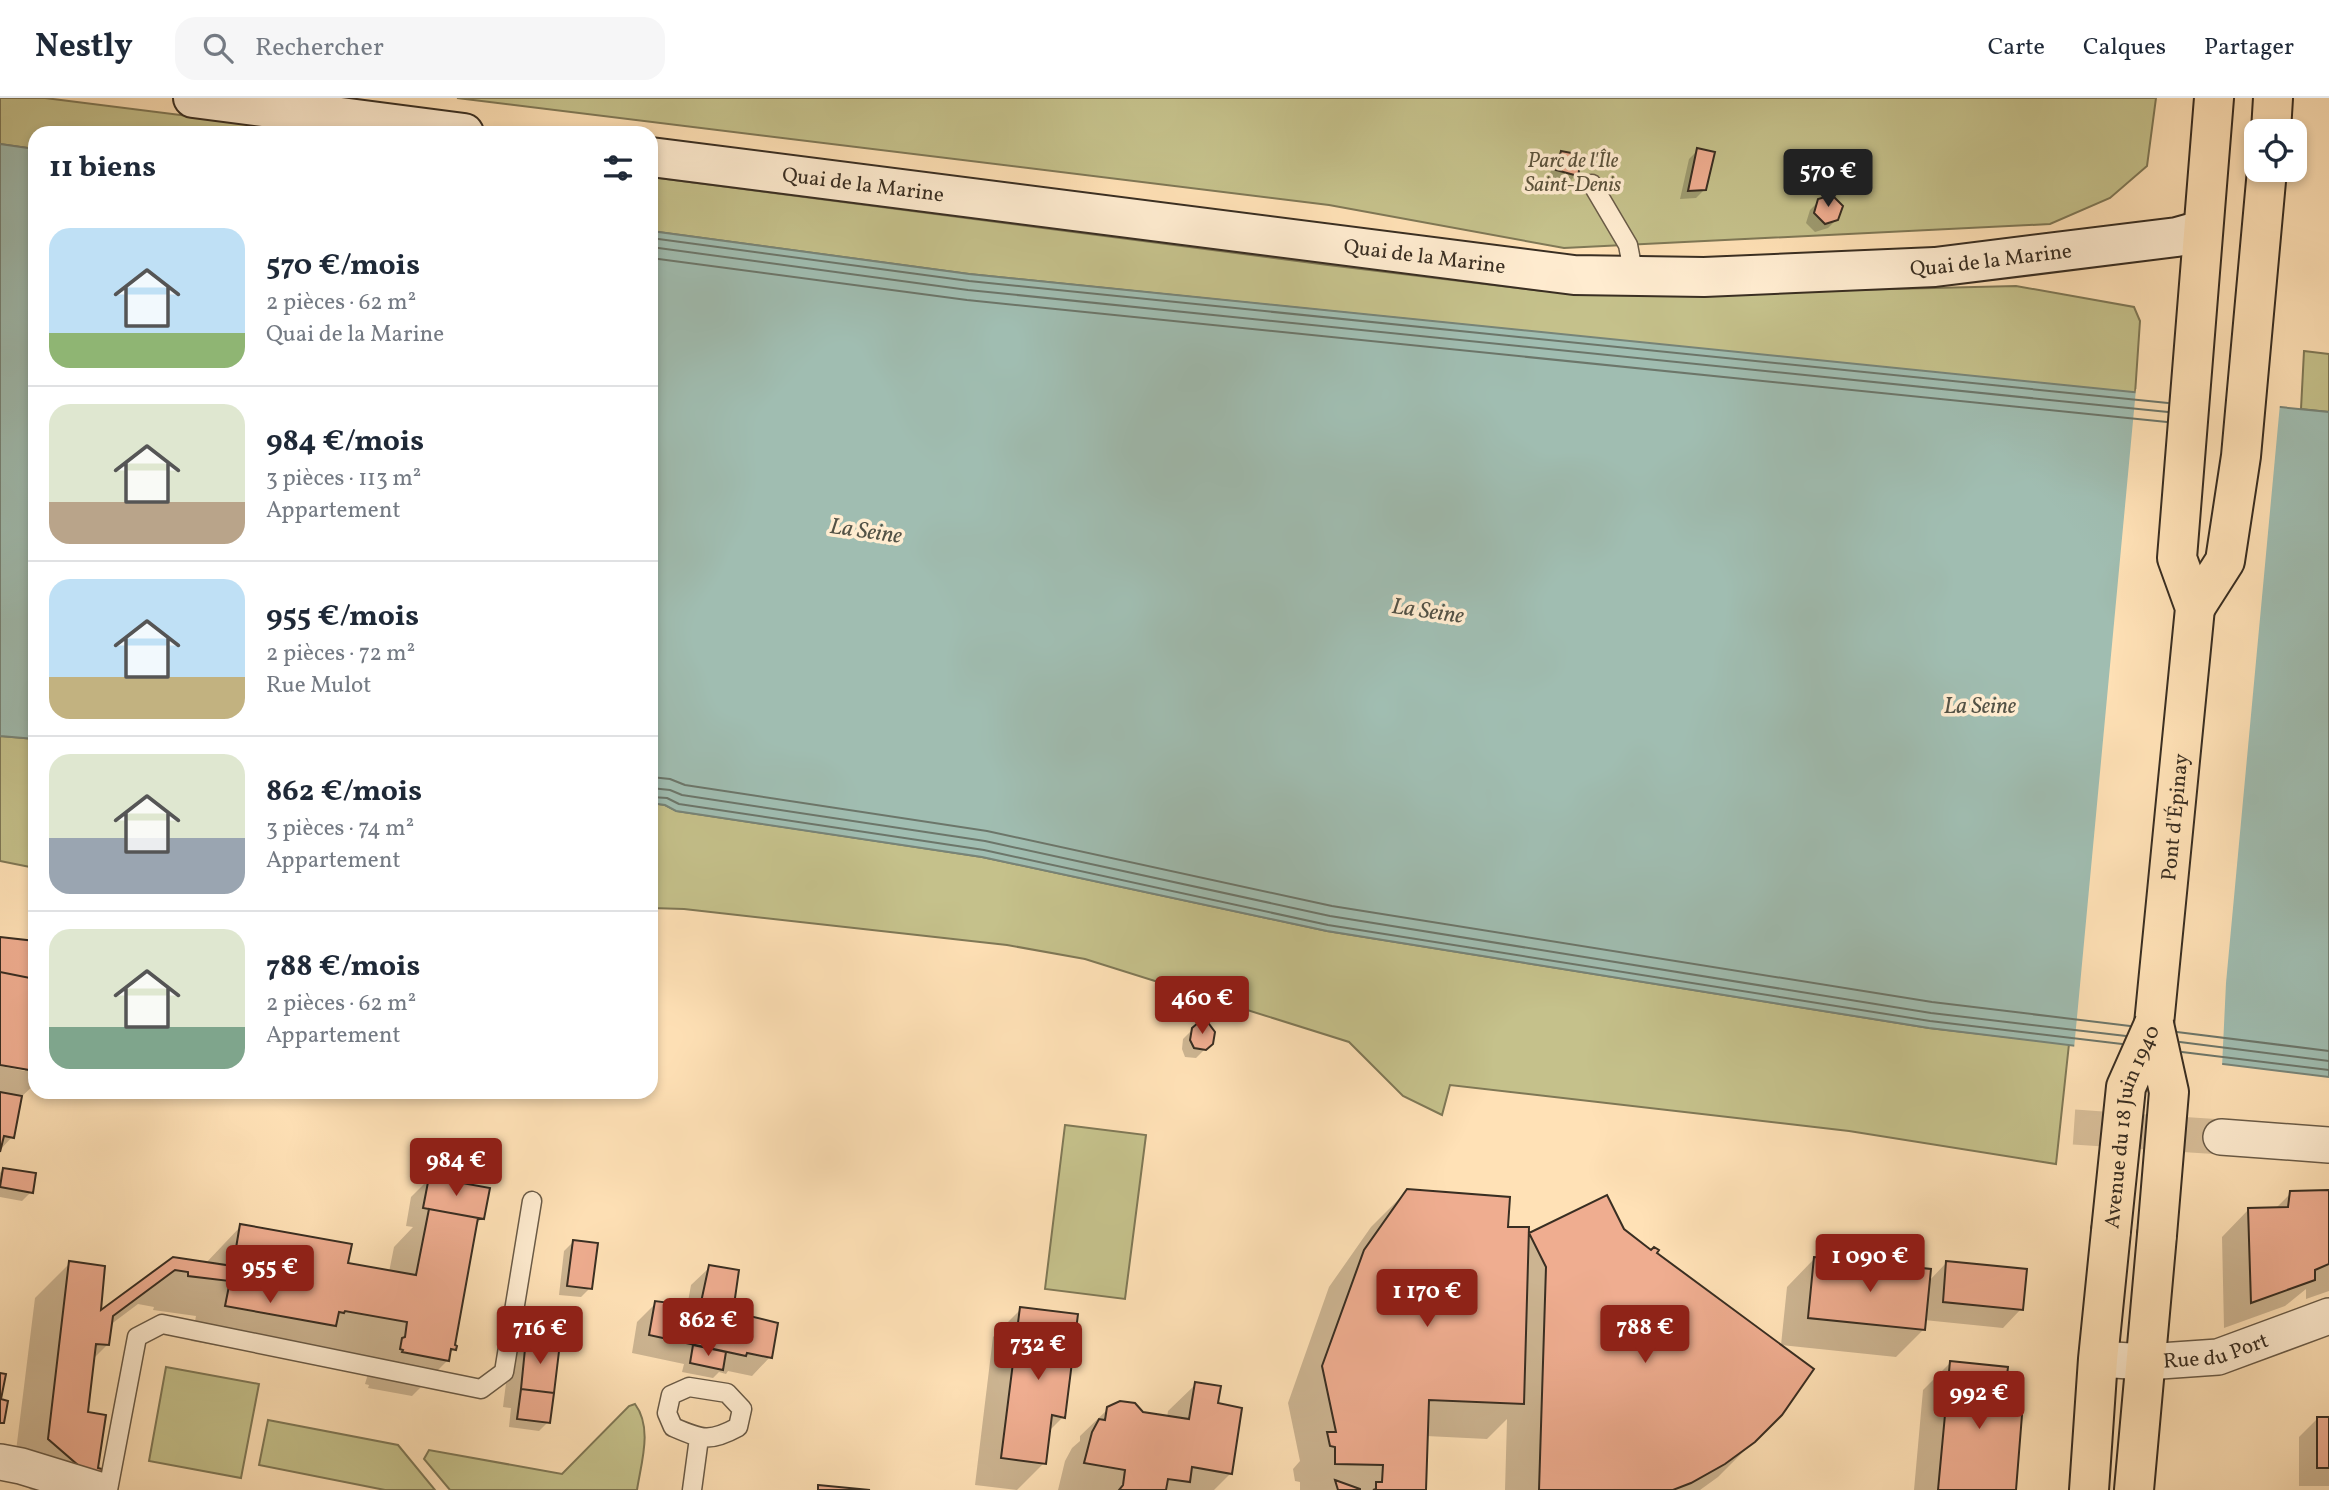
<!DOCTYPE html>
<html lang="fr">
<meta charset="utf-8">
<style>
body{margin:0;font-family:Vollkorn,serif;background:#f6f6f7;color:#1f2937;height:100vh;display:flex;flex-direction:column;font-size:26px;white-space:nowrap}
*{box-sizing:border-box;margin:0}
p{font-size:23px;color:#747a83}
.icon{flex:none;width:38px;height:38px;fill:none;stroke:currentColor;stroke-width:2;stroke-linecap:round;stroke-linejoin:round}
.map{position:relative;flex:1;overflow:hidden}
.panel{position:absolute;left:28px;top:28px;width:630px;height:973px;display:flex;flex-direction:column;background:#fff;border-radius:21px;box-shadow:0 4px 10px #0003}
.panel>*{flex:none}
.controls{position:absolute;left:2244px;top:21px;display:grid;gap:14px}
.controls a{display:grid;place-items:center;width:63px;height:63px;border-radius:14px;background:#fff;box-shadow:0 4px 10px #0003;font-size:35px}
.price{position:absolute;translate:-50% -60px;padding:0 16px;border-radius:7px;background:#8f2418;color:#fff;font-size:23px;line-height:46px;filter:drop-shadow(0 2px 4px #0008)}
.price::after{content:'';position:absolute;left:50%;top:42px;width:21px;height:16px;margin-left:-10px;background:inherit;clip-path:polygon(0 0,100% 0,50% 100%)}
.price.active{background:#222;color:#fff}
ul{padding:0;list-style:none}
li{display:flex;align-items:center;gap:21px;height:175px;padding:0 21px}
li+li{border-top:2px solid #e0e1e3}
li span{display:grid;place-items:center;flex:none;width:196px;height:140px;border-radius:21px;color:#555}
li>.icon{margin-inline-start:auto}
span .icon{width:84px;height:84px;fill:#fffc;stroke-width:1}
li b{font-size:30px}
h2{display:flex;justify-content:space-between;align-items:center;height:84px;padding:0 21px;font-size:30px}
header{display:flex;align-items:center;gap:42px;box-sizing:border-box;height:98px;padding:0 35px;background:#fff;border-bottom:2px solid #e0e1e3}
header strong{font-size:33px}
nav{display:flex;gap:38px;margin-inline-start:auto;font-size:24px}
.search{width:490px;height:63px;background:#f6f6f7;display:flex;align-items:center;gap:18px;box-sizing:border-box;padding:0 24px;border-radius:21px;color:#747a83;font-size:26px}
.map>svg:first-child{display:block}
.green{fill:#c5c18b;stroke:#7f7856;stroke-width:2}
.water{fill:#a0bdb1;stroke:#778478;stroke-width:2}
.pier{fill:#ffe1b6}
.shadow{fill:#0003}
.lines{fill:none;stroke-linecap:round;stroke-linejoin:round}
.shore{stroke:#6c766a;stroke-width:2}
.building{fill:#efad90;stroke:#392e22;stroke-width:2}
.street-tunnel{stroke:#d7bd98;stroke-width:35;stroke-dasharray:35 18;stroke-linecap:butt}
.lane-casing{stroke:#6a5b47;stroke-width:21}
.street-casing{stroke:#6a5b47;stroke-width:38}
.secondary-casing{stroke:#392e22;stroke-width:42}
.primary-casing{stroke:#392e22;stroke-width:42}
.lane{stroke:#ffecd0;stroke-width:18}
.street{stroke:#ffecd0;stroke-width:35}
.secondary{stroke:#ffecd0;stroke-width:38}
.primary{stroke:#ffe1b6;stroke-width:38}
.primary-bridge-casing{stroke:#392e22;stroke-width:42;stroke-linecap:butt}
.primary-bridge{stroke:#ffe1b6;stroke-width:38}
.labels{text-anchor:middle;stroke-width:7;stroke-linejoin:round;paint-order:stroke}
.park-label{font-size:21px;font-style:italic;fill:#5c533c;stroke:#ffecd0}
.street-label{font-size:21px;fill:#392e22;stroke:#ffecd0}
.water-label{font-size:23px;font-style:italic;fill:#535246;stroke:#ffecd0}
</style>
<header>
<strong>Nestly</strong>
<div class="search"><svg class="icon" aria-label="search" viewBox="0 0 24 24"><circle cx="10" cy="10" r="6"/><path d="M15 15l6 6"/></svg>Rechercher</div>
<nav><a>Carte</a><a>Calques</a><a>Partager</a></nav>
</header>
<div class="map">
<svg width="2329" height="1392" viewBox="0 0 2329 1392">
<rect width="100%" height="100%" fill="#ffe1b6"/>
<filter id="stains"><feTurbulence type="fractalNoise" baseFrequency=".00286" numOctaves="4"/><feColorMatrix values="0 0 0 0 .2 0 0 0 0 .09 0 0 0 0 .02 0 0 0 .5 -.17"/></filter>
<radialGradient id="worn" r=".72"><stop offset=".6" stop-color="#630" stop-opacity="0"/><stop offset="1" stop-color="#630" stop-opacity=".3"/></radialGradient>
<path class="green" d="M0 0H45L324 35H35V51L0 46Z
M457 0H2156L2147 68 2110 100 2050 126 1564 150 1329 107Z
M651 79 1328 167 1543 193 1770 194 2016 188 2134 209 2140 223 2135 296 969 176 651 133Z
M2304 253 2329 256V314L2301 311Z
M0 638 35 641V770L0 763Z
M651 705 665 707 677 713 982 759 1327 833 1929 930 2069 946 2056 1066 1849 1033 1450 987 1442 1017 1403 998 1349 944 1085 861 1007 847 684 811 651 810Z
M1065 1027 1146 1037 1125 1201 1045 1191Z
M166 1269 259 1286 241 1380 149 1363Z
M635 1306C653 1330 641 1365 637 1392H450L424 1361 429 1352 562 1376 629 1308Z
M268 1322 398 1347 435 1392H385L259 1367Z"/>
<path class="water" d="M0 46 35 51V641L0 638Z
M651 133 969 176 2329 314V979L1929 930 1327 833 982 759 676 713 665 707 651 705Z"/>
<path class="pier" d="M2136 291 2280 306 2226 885 2222 969 2074 951Z"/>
<path class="shadow" d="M1698 52 1705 91 1696 100 1680 101 1689 61Z
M1562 55 1576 77 1567 86 1549 81 1553 63Z
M1819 103 1837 121 1828 130 1815 134 1806 125 1810 112Z
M0 841 35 845V986L19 1001 12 1039 0 1052V968L25 973V969L0 964Z
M1199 925 1211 945 1196 960 1185 959 1182 951 1183 941Z
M3 1071 31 1094 22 1103 0 1099V1075Z
M429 1081 482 1120 475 1127 454 1251 449 1256 448 1262 412 1298 368 1290 369 1287 365 1286 373 1259 313 1248 299 1262 191 1243 196 1218 153 1212 154 1209 138 1206 110 1227 108 1246 93 1261 86 1316 83 1392H31L13 1377 35 1200 70 1165 98 1216 174 1161 205 1166 241 1128 346 1166 389 1174 394 1149 413 1129 406 1128 411 1099Z
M1407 1093 1527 1137 1606 1100 1623 1132 1654 1155 1781 1316 1718 1379 1700 1392H1505L1507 1321 1487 1341 1426 1338 1425 1392H1300V1384L1295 1383 1293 1371 1300 1363 1288 1305 1329 1189 1371 1129Z
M2329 1094V1193L2306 1201V1191L2285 1208 2224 1230 2222 1139 2249 1111H2275L2291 1095Z
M573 1144 590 1190 581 1199 559 1197 564 1153Z
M1814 1161 1928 1184 1947 1164 2021 1211 2003 1230 1924 1222 1923 1232 1896 1259 1781 1247 1787 1189Z
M710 1169 731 1216 770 1259 752 1278 728 1273 726 1276 719 1274 713 1280 682 1274 684 1266 632 1255 637 1224 656 1205 687 1209 691 1187Z
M1021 1211 1063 1319 1048 1334 1044 1365 1017 1392 975 1387 993 1239Z
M527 1243 548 1324 539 1333 509 1329 511 1310 503 1309 509 1261Z
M1951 1264 2001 1314 2013 1392H1914L1923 1292Z
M1196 1286 1216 1307 1231 1375 1214 1392H1058L1065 1363 1072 1350 1080 1343V1338L1108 1311 1167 1320 1168 1313Z
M2317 1321H2329V1388H2299V1339Z"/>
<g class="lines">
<path class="shore" d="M651 140 969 183 2168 305
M651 149 968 192 2168 314
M651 160 967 202 2167 324
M651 679 670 681 685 687 987 733 1332 808 1932 904 2130 928
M651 690 670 692 682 697 985 743 1330 818 1931 915 2126 938
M651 699 667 700 679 706 984 752 1328 827 1930 923 2122 946
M2177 934 2329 953
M2180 944 2329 963
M2182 954 2329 972"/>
</g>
<path class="building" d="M1697 50 1715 54 1706 92 1688 93Z
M1561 53 1582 57 1578 78 1556 72Z
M1832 97 1843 108 1838 122 1825 126 1814 115 1818 101Z
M0 839 35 843V881L0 874Z
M0 874 35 881V973L0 967Z
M1199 924 1209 926 1215 934 1213 946 1206 952 1194 950 1190 942 1192 930Z
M0 994 22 998 14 1040 4 1038 0 1054Z
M3 1070 36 1075 33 1095 0 1089Z
M429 1079 490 1090 484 1121 423 1110Z
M1407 1091 1510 1099 1508 1129H1529L1524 1306 1429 1302 1426 1392H1373L1376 1391V1384H1382L1383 1367 1335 1366V1349L1330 1348 1327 1334H1336L1322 1268 1364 1152Z
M2329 1092V1166L2315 1172V1182L2251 1205 2248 1110 2288 1109 2290 1093Z
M1607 1097 1624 1131 1651 1152 1654 1149 1659 1152 1657 1155 1814 1271 1782 1317 1755 1344 1725 1366 1691 1385 1673 1392H1539L1546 1169 1529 1135Z
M429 1111 478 1120 455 1247 457 1248 456 1252 451 1251 449 1263 402 1254 403 1252 400 1251 402 1240 405 1239 407 1224 345 1213 344 1215 339 1214 336 1228 225 1208 230 1183 188 1178V1174L175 1172 113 1218 109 1247 96 1246 88 1314 106 1317 98 1370 102 1371 101 1376 86 1374 48 1341 69 1163 105 1168 101 1212 173 1159 233 1168 240 1126 352 1146 348 1165 416 1177Z
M573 1142 598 1145 592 1191 567 1188Z
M1814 1159 1931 1171 1925 1232 1808 1220Z
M1946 1163 2027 1171 2023 1212 1943 1204Z
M709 1167 739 1172 733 1214 778 1225 772 1260 747 1255 746 1258 649 1237 655 1203 700 1209Z
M1020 1209 1078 1216 1065 1320 1052 1317 1046 1366 1001 1360Z
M526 1241 560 1245 554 1295 521 1291Z
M693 1247 726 1254 723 1272 690 1265Z
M1950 1263 2008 1269 2003 1312 2018 1313 2022 1317 2016 1392H1938Z
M0 1275 6 1276 1 1301 8 1303 4 1325H0Z
M1195 1284 1221 1288 1218 1305 1242 1310 1232 1376 1192 1369 1190 1384 1168 1381 1166 1392H1119L1123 1387 1125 1372 1084 1365 1092 1334 1099 1321 1105 1322 1107 1309 1120 1303 1135 1305 1143 1314 1189 1321Z
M521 1291 554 1295 550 1325 517 1321Z
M2317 1319H2329V1370H2317Z
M1335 1382 1360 1391V1392H1338Z
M818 1387 870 1392H818Z"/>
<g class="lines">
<path class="street-tunnel" d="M2074 1029 2221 1039"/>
<defs>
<path id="lane" d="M1592 86 1628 147 1634 178
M689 1289 727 1295 742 1311 738 1329C709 1345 701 1341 673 1329L667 1315 671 1297Z
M108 1392 137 1239 162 1226 481 1291 504 1274 532 1103
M692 1392 699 1340"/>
<g id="street">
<path d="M2221 1039 2329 1047"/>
<path id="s1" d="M2098 1261 2146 1264 2218 1259 2329 1218"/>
<path d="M0 1364 21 1368 99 1392"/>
</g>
<g id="secondary">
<path d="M193 0 464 35"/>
<path id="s2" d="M651 59 1574 177 1704 179 1935 169 2177 139 2202 132"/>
</g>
<g id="primary">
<path d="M2271 33 2273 0"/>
<path d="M2195 510 2225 463 2241 358 2267 72"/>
<path id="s3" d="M2154 926 2195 510 2177 460 2214 0"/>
<path d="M2089 1392 2098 1261 2111 1133"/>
<path d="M2134 1392 2157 1137"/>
</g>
</defs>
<use href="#lane" class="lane-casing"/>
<use href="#street" class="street-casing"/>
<use href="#secondary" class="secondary-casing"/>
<use href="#primary" class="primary-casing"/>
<use href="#lane" class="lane"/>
<use href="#street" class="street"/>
<use href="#secondary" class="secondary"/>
<use href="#primary" class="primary"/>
<defs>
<g id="primary-bridge">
<path d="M2154 926 2169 994 2157 1137"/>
<path id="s4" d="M2111 1133 2126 989 2154 926"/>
</g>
</defs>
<use href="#primary-bridge" class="primary-bridge-casing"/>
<use href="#primary-bridge" class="primary-bridge"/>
</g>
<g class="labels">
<g class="park-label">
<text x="1573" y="69">Parc de l'Île<tspan x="1573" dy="24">Saint-Denis</tspan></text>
</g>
<g class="street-label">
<text dy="7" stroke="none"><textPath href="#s2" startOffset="214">Quai de la Marine</textPath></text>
<text dy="7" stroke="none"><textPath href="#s2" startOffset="780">Quai de la Marine</textPath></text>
<text dy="7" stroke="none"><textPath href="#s2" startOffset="1348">Quai de la Marine</textPath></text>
<text dy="7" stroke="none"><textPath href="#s3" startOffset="208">Pont d'Épinay</textPath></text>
<text dy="7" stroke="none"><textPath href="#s4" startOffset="107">Avenue du 18 Juin 1940</textPath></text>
<text dy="7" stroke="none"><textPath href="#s1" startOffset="119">Rue du Port</textPath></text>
</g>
<g class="water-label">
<text transform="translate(866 432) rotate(8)" y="8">La Seine</text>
<text transform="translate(1428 512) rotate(8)" y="8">La Seine</text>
<text x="1980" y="615">La Seine</text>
</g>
</g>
<rect width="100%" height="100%" filter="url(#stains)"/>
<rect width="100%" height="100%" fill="url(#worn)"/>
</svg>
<div class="controls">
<a><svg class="icon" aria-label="locate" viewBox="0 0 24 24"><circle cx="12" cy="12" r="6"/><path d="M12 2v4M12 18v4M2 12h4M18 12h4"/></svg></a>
</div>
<b class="price active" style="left:1828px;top:111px">570 €</b>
<b class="price" style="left:1202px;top:938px">460 €</b>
<b class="price" style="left:456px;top:1100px">984 €</b>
<b class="price" style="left:1870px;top:1196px">1 090 €</b>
<b class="price" style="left:270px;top:1207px">955 €</b>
<b class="price" style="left:1427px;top:1231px">1 170 €</b>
<b class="price" style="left:708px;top:1260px">862 €</b>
<b class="price" style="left:1645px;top:1267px">788 €</b>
<b class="price" style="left:540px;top:1268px">716 €</b>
<b class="price" style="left:1038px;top:1284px">732 €</b>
<b class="price" style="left:1979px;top:1333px">992 €</b>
<section class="panel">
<h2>11 biens<svg class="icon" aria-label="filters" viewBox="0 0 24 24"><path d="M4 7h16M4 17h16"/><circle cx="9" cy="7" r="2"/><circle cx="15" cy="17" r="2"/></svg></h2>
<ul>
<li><span style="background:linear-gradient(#bfe0f5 75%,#8fb573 0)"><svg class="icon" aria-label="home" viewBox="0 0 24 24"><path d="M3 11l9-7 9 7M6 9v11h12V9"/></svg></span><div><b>570 €/mois</b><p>2 pièces · 62 m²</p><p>Quai de la Marine</p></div></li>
<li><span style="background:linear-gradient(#dfe7d0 70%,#b9a48a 0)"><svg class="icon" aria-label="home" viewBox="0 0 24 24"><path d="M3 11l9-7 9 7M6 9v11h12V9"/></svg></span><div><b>984 €/mois</b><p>3 pièces · 113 m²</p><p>Appartement</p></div></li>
<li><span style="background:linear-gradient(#bfe0f5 70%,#c2b280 0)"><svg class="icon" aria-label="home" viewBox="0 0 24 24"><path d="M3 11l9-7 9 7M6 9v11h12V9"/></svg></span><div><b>955 €/mois</b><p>2 pièces · 72 m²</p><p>Rue Mulot</p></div></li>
<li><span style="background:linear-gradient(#dfe7d0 60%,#9aa5b1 0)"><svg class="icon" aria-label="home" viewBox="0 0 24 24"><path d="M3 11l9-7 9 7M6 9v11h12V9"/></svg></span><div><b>862 €/mois</b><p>3 pièces · 74 m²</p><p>Appartement</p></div></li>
<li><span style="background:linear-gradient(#dfe7d0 70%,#7fa58c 0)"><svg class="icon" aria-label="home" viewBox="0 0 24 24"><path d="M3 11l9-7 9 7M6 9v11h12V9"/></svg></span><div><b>788 €/mois</b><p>2 pièces · 62 m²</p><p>Appartement</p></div></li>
</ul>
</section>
</div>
